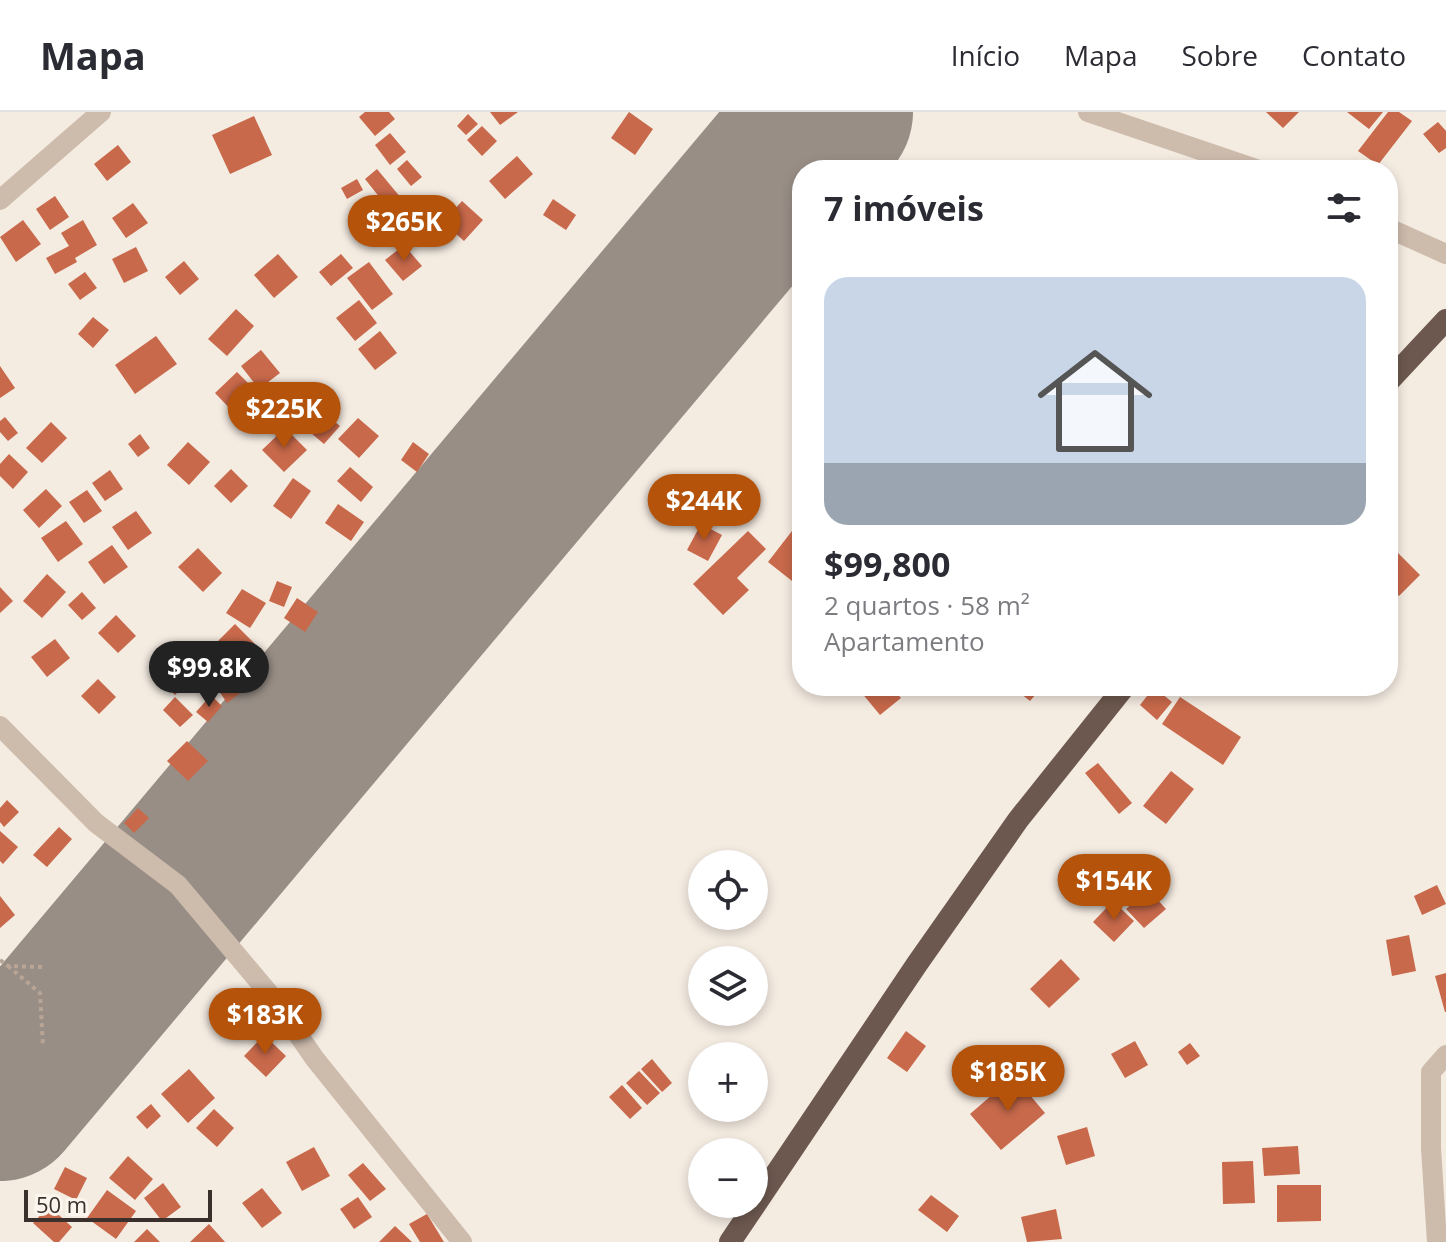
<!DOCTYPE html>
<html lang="pt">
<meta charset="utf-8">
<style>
body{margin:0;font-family:"Open Sans",sans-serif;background:#f7f7f7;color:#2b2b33;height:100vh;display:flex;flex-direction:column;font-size:30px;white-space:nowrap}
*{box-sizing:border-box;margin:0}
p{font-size:26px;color:#7c7c81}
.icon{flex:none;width:44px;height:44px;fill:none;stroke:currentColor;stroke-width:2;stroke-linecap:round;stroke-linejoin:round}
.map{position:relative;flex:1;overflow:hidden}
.side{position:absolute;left:792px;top:48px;width:606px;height:536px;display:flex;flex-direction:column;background:#fff;border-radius:32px;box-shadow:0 4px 12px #0003}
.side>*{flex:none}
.tools{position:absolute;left:688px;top:738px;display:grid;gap:16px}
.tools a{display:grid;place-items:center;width:80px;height:80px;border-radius:50%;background:#fff;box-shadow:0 4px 12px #0003;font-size:40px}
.scale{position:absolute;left:24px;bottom:20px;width:188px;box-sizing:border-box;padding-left:8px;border:4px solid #3b302b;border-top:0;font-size:22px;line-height:28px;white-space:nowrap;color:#3b302b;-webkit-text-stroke:6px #fbf5ee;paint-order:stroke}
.price{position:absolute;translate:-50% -68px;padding:0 18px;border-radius:28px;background:#b45309;color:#fff;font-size:26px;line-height:52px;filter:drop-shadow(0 2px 4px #0008)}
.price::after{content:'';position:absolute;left:50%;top:48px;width:24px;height:18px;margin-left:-12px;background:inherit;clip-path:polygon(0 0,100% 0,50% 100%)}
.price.active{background:#222;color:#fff}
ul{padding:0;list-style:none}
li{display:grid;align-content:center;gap:16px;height:424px;padding:0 32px}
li+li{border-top:2px solid #e1e1e2}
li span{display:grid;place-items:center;height:248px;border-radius:24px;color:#555}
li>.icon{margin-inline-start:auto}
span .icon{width:144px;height:144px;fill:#fffc;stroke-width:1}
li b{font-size:34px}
h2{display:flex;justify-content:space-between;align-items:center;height:96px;padding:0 32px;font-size:34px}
header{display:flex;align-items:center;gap:48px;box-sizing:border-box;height:112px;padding:0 40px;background:#fff;border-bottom:2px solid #e1e1e2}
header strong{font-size:38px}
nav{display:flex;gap:44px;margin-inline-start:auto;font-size:28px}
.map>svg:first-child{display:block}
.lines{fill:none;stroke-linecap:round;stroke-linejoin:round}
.runway{stroke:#988e86;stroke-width:168}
.building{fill:#c8694b}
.path{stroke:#b9a596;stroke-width:4;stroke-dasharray:4 4;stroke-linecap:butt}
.minor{stroke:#cdbbac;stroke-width:20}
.tertiary{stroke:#cdbbac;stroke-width:20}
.trunk{stroke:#6c584f;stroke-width:22}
</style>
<header>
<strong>Mapa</strong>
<nav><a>Início</a><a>Mapa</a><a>Sobre</a><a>Contato</a></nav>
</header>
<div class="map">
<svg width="1446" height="1130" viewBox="0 0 1446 1130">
<rect width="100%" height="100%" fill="#f4ebe1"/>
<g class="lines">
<path class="runway" d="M0 985 829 0"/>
</g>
<path class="building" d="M365 0H389L395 7 375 24 359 5Z
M490 0H518L500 13Z
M629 0 653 17 635 43 611 26Z
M1266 0H1299L1283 16Z
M1347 0H1383L1369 17Z
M1388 0H1399L1412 9 1378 53 1358 39Z
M468 2 478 12 466 23 457 14Z
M254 4 272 43 230 62 212 23Z
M1438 10 1446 19V36L1439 41 1423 22Z
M482 14 497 29 482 44 467 28Z
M390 21 406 40 390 53 375 33Z
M118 33 131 50 107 69 94 52Z
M517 44 533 62 505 87 489 69Z
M407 48 422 65 411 74 397 57Z
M377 57 401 86 388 96 365 67Z
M357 67 363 78 347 87 341 76Z
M55 84 69 105 50 118 36 97Z
M553 87 576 103 566 118 543 103Z
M462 89 483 108 464 129 443 110Z
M133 91 148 111 126 126 112 106Z
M23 108 41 132 16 150 0 125Z
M83 108 97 133 75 146 77 150 55 162 46 146 69 134 61 121Z
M404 133 422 154 403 169 385 148Z
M136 135 148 159 124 171 112 147Z
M278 142 298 165 274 186 254 163Z
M341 142 353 156 331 174 319 160Z
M184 149 199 167 180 183 165 165Z
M369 150 393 182 372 198 347 166Z
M85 160 97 176 80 188 68 172Z
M359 188 377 211 355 229 336 206Z
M236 197 254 214 227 244 208 227Z
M93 205 109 218 93 236 78 222Z
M380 219 397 241 375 258 358 237Z
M156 224 177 252 135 282 115 253Z
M261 238 280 261 259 277 241 254Z
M0 254 15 276 0 286Z
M237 260 257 280 235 302 215 281Z
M327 303 340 314 324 332 311 321Z
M5 305 18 321 8 329 0 320V309Z
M358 306 379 324 359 346 338 327Z
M51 310 67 326 42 351 26 336Z
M285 316 307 338 284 360 262 338Z
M140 322 150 336 138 345 128 332Z
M188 330 210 350 189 373 167 353Z
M413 330 429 342 417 360 401 348Z
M9 342 28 360 13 377 0 364V352Z
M350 355 373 375 361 390 337 369Z
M231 357 248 374 231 391 214 374Z
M110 358 123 377 105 389 92 371Z
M293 366 311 379 291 407 273 394Z
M46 377 62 394 39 416 23 398Z
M87 378 102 399 84 411 69 390Z
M338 392 364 410 351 429 325 411Z
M136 399 152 421 128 438 112 415Z
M802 406V456L792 469 768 450Z
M66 409 83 432 58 450 41 426Z
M701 412 722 423 708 449 687 438Z
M748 419 766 437 737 466 749 478 723 503 693 472Z
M112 433 128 455 104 472 88 450Z
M198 436 222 461 203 480 178 455Z
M1396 439 1420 463 1399 484 1388 473V447Z
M47 462 66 480 42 506 23 489Z
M277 469 292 475 284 495 269 489Z
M0 475 13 489 0 501Z
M242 477 266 491 250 516 226 501Z
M82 480 96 496 82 508 68 493Z
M297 486 318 500 305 520 284 506Z
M116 503 136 524 118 541 98 521Z
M235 512 255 532 237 550 217 530Z
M55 527 70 546 47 565 31 545Z
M203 541 221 559 202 578 184 560Z
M172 552 188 569 175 583 158 566Z
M254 554 264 563 255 574 244 566Z
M229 559 243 579 227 591 213 570Z
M98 567 116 585 99 602 81 584Z
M856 574H891L901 586 880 603Z
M1011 574H1043L1030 589Z
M1154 575 1172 590 1157 608 1140 593Z
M211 583 222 594 208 610 196 600Z
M175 585 193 603 180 615 163 598Z
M1180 585 1241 625 1223 653 1162 612Z
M187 629 208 649 188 669 167 649Z
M1098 651 1132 691 1119 702 1085 661Z
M1171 659 1194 677 1166 712 1143 694Z
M7 688 19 700 4 715 0 710V696Z
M138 696 149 706 134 721 124 711Z
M59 715 72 727 47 755 33 743Z
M0 719 18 735 3 752 0 749Z
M1437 773 1446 792 1422 803 1414 784Z
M1148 777 1166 797 1144 816 1126 797Z
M0 784 15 803 0 816Z
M1113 789 1134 809 1114 830 1093 810Z
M1409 823 1416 859 1392 864 1386 828Z
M1061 847 1080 867 1049 896 1030 877Z
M1446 861V900H1445L1435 864Z
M906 919 926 934 907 960 887 946Z
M264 923 286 944 266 965 244 944Z
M1135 929 1148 953 1125 966 1111 942Z
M1190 931 1200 944 1187 953 1178 940Z
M652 947 672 971 662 980 641 957Z
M189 957 215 986 188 1011 161 982Z
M639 959 660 981 647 993 626 971Z
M1014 964 1045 1001 1001 1038 970 1002Z
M622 973 642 996 630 1007 609 985Z
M151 992 161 1004 147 1017 136 1005Z
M214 997 234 1016 217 1035 196 1016Z
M1087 1015 1095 1044 1066 1053 1057 1024Z
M1298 1034 1300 1062 1264 1064 1262 1036Z
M314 1035 330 1064 302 1079 286 1050Z
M128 1044 153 1067 135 1088 109 1066Z
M1253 1049 1255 1091 1223 1092 1222 1050Z
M363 1051 386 1077 370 1089 348 1063Z
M65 1055 87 1066 76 1088 54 1077Z
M163 1071 181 1095 162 1109 144 1086Z
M1277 1073H1321V1109L1277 1110Z
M262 1076 282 1101 262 1116 242 1091Z
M107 1078 136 1099 116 1127 87 1106Z
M931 1083 959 1104 947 1120 918 1098Z
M358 1085 372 1105 354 1117 340 1097Z
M49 1094 72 1115 59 1130H54L33 1111Z
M1056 1097 1062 1127 1027 1130 1021 1105Z
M427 1102 444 1130H420L409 1112Z
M209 1112 225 1130H190Z
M395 1114 412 1130H379Z
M147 1117 160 1130H134Z"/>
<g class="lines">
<path class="path" d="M0 848 8 854 42 855
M8 854 40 881 43 934"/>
<path class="minor" d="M1088 0 1259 58
M1388 116 1446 142
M0 614 96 711 178 773 272 885 315 947 462 1130
M1437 1130 1431 1036V960L1446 943"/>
<path class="tertiary" d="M0 88 101 0"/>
<path class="trunk" d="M1388 270 1446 208
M730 1130 917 852 1018 708 1125 574"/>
</g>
</svg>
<div class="tools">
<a><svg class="icon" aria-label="locate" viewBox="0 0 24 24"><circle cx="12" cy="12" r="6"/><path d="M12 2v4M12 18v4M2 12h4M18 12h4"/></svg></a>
<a><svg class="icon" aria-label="layers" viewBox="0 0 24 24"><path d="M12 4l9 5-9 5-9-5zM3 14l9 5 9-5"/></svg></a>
<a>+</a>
<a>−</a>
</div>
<div class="scale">50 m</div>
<b class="price" style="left:404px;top:151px">$265K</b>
<b class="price" style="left:284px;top:338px">$225K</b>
<b class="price" style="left:704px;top:430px">$244K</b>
<b class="price active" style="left:209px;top:597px">$99.8K</b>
<b class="price" style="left:1114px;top:810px">$154K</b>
<b class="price" style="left:265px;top:944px">$183K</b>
<b class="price" style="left:1008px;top:1001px">$185K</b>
<section class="side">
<h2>7 imóveis<svg class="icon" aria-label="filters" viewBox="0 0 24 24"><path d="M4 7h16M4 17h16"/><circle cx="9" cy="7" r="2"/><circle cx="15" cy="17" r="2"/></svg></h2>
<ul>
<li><span style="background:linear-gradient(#c9d6e8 75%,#9aa5b1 0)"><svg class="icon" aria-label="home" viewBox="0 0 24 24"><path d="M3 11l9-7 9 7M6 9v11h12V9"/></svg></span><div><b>$99,800</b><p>2 quartos · 58 m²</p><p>Apartamento</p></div></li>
</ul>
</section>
</div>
